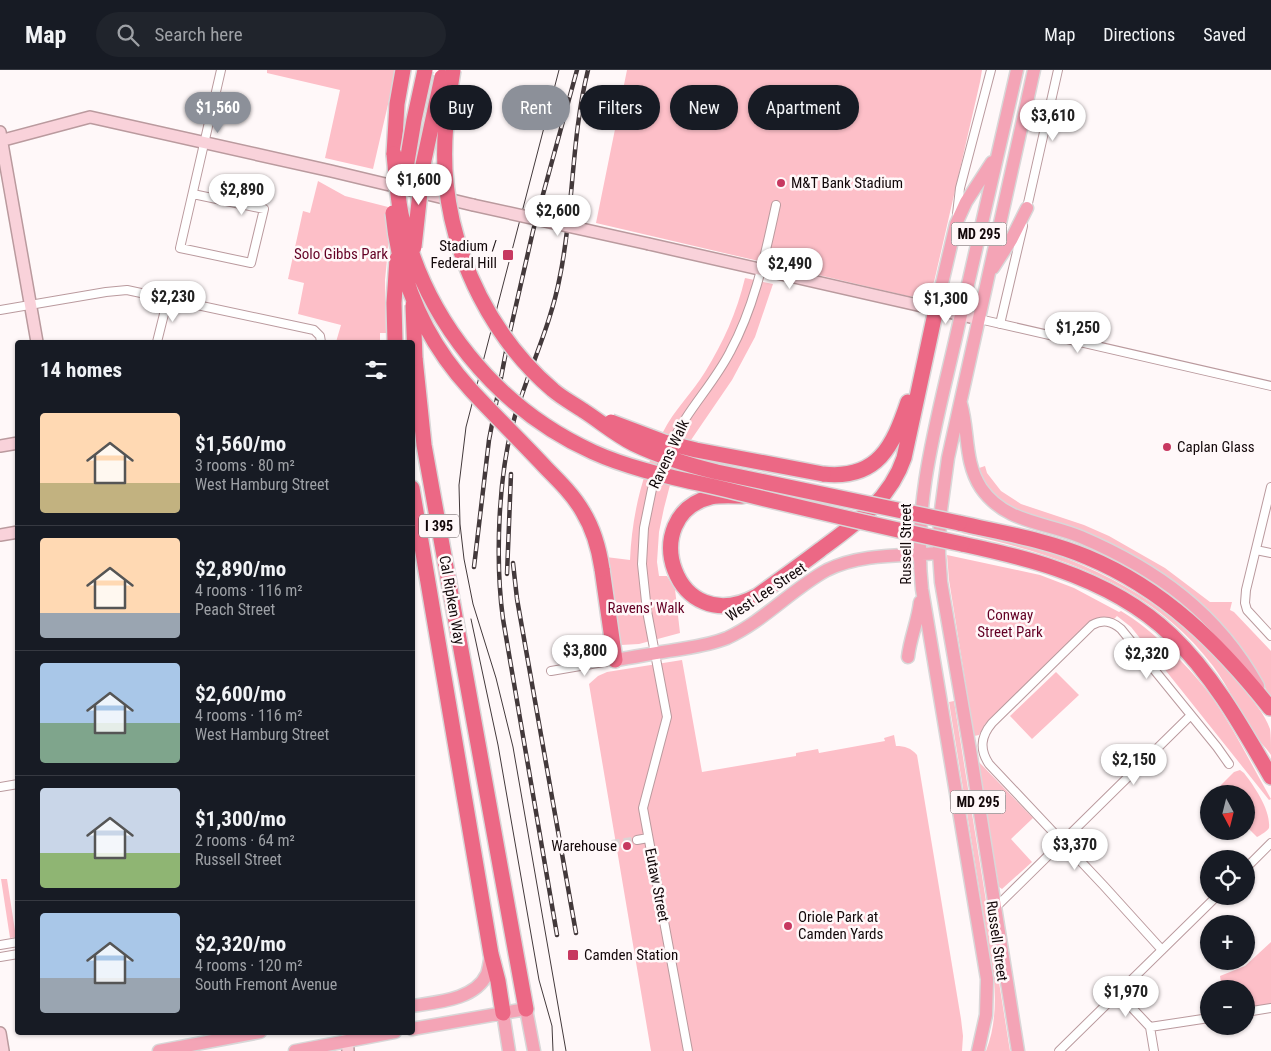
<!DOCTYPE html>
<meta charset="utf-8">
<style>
body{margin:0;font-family:"Roboto Condensed",sans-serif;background:#20242c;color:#f1f3f6;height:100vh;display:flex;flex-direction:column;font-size:19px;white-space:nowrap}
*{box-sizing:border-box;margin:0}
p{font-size:16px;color:#9ea1a6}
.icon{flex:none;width:28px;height:28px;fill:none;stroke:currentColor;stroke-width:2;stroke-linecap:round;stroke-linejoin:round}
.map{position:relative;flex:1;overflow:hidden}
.side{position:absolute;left:15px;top:270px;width:400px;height:695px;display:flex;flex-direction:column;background:#171b24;border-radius:5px;box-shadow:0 1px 4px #0004}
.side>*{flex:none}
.hud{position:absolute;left:430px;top:15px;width:475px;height:45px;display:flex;gap:10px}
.needle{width:32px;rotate:173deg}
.fabs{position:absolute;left:1200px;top:715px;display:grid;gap:10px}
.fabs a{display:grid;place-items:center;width:55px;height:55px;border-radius:50%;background:#171b24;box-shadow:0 1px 4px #0004;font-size:25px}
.price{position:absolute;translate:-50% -42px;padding:0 11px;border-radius:18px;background:#fff;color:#222;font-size:16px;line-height:32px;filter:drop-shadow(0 1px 2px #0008)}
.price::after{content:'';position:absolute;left:50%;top:30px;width:15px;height:11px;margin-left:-8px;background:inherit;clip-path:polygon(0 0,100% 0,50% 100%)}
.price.on{background:#8c9099;color:#fff}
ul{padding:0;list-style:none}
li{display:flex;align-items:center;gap:15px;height:125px;padding:0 25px}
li+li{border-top:1px solid #363941}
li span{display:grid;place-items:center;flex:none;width:140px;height:100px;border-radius:5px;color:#555}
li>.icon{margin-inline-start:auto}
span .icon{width:60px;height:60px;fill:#fffc;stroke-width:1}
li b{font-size:21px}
h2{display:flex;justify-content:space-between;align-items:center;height:60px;padding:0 25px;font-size:21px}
.pill{padding:0 18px;border-radius:22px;background:#171b24;box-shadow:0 1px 4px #0004;font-size:18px;line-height:45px}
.pill.on{background:#8c9099;color:#fff}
header{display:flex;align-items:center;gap:30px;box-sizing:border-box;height:70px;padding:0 25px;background:#171b24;border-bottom:1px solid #363941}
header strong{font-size:24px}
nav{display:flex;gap:28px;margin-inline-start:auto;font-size:18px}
.search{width:350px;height:45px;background:#20242c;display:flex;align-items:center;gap:12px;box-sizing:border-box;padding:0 18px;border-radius:28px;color:#9ea1a6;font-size:19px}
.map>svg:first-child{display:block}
.green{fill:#fdbfc8}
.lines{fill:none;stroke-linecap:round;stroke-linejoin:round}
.street-tunnel{stroke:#dcd4d5;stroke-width:8;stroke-dasharray:8 4;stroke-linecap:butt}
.street-casing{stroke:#ba9a9e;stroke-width:10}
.secondary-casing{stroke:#ba9a9e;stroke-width:14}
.primary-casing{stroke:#d9d7d8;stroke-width:15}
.highway-casing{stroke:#d9d7d8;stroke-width:18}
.street{stroke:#fff;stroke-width:8}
.secondary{stroke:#f9d2da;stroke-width:11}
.primary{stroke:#f4a4b6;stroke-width:12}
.highway{stroke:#ec6885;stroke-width:15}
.tram{stroke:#43393b;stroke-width:1}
.rail-casing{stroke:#43393b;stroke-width:4.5}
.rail{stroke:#fff8f9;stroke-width:2.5;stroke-dasharray:8;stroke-linecap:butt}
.secondary-bridge-casing{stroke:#ba9a9e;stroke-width:14;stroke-linecap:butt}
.highway-bridge-casing{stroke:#d9d7d8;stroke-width:18;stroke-linecap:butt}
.secondary-bridge{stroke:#f9d2da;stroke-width:11}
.highway-bridge{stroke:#ec6885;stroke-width:15}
.poi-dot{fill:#c73860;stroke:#fff8f9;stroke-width:2}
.labels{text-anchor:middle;stroke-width:5;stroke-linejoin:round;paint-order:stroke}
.shield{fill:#fff8f9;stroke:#5a5052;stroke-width:1}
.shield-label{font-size:14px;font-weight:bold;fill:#13080a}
.poi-label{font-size:15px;fill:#13080a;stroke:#fff8f9;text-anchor:start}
.park-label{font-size:15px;fill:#640025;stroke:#fff8f9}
.street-label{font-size:15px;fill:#13080a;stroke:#fff8f9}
</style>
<header>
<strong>Map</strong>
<div class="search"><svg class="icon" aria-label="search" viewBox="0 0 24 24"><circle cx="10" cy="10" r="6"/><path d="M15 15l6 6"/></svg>Search here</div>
<nav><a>Map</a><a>Directions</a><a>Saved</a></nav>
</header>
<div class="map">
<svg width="1271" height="981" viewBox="0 0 1271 981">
<rect width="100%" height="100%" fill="#fff8f9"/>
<path class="green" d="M267 0H396L373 99 325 88 340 20 267 3Z
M627 0H982L980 12 934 212C927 223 921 228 908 226L596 153Z
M318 111 345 126 392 138 385 210 386 263H380V272H336L341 255 298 244 304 213 288 209 303 141 310 143Z
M745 208 773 214 755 267 732 310 691 370 670 415 664 438 659 462 657 492 659 506H667L675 519 680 563 639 574 621 575 606 487 630 490C632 445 642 402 663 362 674 340 692 323 705 302 723 273 737 242 745 208Z
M985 396 987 403 1001 421 1021 434 1084 455 1109 466 1165 498 1210 532H1232L1230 540 1234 542 1271 581V628L1247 586 1232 565 1205 538 1171 510 1008 436C994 425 984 414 976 399Z
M963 461C988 466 1015 471 1040 479 1118 505 1194 551 1243 618 1252 630 1265 644 1270 659 1271 666 1271 677 1271 685 1266 677 1259 672 1254 664 1240 642 1229 618 1213 596 1151 514 1058 485 962 463Z
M947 485 1040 505 1074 518 1119 542 1121 541C1152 559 1193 600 1214 630 1235 661 1252 696 1271 729L1269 730 1131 557 1117 546 1114 549H1098L1088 554 985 654 979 665 974 666 949 510Z
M682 590 702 702 796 686V683L818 679 819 683 885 671 884 668 894 665 896 676C905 676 911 678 917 685L961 949 963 966 962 981H651L589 614 598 606 607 602Z
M1056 602 1079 625 1032 669 1010 646Z
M954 631 1010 981H986C995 958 996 934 994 910L949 632Z
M978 691 1033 748 1011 769 1032 792 1002 819 999 817Z
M1240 700 1244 703C1254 716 1271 740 1269 758 1267 761 1261 765 1257 767L1246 756V724L1216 723V720L1234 702Z
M1 809H7L16 867 10 868Z
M1271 872V935L1246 939V919H1222L1220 906 1245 896Z"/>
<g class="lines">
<path class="street-tunnel" d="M612 774 637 770"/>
<defs>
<path id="street" d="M193 124 264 139 251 193 180 178 221 0
M1026 142 1058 0
M957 144 960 118 991 0
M0 240 106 222 127 220 314 260 320 266 321 272
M979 249 1271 316
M1000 254 1023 156
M157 272 168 228
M671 375C686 341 713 315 730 282 755 236 765 185 776 135
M666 386 652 419 644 458 642 494 647 541 667 647 643 738 688 981
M1271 417 1246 520 1245 533 1247 540 1271 566
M1256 480 1271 483
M551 601 615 590
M0 717 18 714
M637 770 648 768
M1246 798 1271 773
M995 838 1190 646
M0 875 18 872
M1162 880 1104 816 989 694C979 679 981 666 992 653L1092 555C1103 549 1112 551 1121 559L1217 677 1229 694
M0 887 18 884
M1118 923 1150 957 1154 981
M1246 942 1271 938
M1150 957 1209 948
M1059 981 1217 826"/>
<path id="secondary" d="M0 62 37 272
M0 71 90 47 331 101 473 135
M649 174 979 249
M0 376 18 373
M0 465 18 462
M347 962 348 981
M0 963 3 981"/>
<path id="primary" d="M993 198 1011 170 1027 138
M936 239 956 154 966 132 992 92
M961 334C969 362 964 392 981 418 1005 453 1045 452 1081 467 1156 499 1218 543 1258 616
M908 587C910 568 918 551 920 532
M615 590C635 587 655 583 675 580 693 577 710 575 727 568 764 551 792 519 827 500 861 483 903 486 939 483
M412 936C437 932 475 930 487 904 489 898 490 890 491 884
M503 943 509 981
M412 959 526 939 534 981
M159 981 260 962
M295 981 395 962
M978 981 986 945 987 909 922 519C912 430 939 344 958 258 978 172 997 86 1017 0
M1018 981 970 680 941 512 939 483 940 447 948 388 1034 0"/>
<path id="highway" d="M394 84 397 34 403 0
M415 288 424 375 526 939
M823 404C878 410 893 376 908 332
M412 418 491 884 498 911 503 943
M742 426C732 426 721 425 711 427 636 445 674 571 757 526 778 511 799 496 820 480 854 455 890 430 904 388L936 239
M959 453C1002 463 1047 470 1087 487 1164 519 1219 574 1270 638
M962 474C994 481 1026 488 1057 499 1097 513 1140 535 1171 565 1213 605 1242 657 1271 707
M602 499 615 590"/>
</defs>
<use href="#street" class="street-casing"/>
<use href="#secondary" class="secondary-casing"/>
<use href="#primary" class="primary-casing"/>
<use href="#highway" class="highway-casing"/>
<use href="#street" class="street"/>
<use href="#secondary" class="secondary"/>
<use href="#primary" class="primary"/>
<use href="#highway" class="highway"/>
<path class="tram" d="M559 0 466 357 459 415 460 454 464 489 473 534 496 608 513 677 566 981
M471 549 498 675 539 910 552 956 553 981"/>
<defs>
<path id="rail" d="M513 493 517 529 576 863
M474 497 489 370 509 266 533 161 577 0
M507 504 511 404
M557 865 503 549C495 490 498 403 515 346 529 299 551 255 560 206 574 138 571 68 588 0"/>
</defs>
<use href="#rail" class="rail-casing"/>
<use href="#rail" class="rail"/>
<defs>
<path id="secondary-bridge" d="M473 135 649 174"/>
<path id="highway-bridge" d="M453 0C447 37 442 75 446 113 454 191 493 269 553 320 562 328 574 334 584 341 601 352 616 365 634 374 661 387 688 395 717 402L959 453
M394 84C396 104 397 124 401 144 423 248 496 338 593 382 637 402 688 410 736 422 811 440 886 458 962 474
M403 116 414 50 425 0
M393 143C399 209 425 270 471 320 495 346 522 372 547 399 560 412 574 426 583 442 594 460 599 479 602 499
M414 177 423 95 442 7
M413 235 415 288
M395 272 394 233 397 189
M611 352 664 372 696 380 823 404"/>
</defs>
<use href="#secondary-bridge" class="secondary-bridge-casing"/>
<use href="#highway-bridge" class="highway-bridge-casing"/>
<use href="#secondary-bridge" class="secondary-bridge"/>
<use href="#highway-bridge" class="highway-bridge"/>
</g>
<g class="poi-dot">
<circle cx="781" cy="113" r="5"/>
<rect x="502" y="179" width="12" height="12" rx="2.5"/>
<circle cx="1167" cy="377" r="5"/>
<circle cx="627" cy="776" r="5"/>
<circle cx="788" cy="856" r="5"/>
<rect x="567" y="879" width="12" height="12" rx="2.5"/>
</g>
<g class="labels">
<g class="shield">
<rect x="951.5" y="152.5" width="55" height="23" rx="4"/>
<rect x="419" y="444.5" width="40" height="23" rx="4"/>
<rect x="950.5" y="720.5" width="55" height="23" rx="4"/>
</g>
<g class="shield-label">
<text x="979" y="169">MD 295</text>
<text x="439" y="461">I 395</text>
<text x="978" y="737">MD 295</text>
</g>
<g class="poi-label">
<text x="791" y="118">M&amp;T Bank Stadium</text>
<text x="497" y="181" text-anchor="end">Stadium /<tspan x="497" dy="17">Federal Hill</tspan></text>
<text x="1177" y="382">Caplan Glass</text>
<text x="617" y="781" text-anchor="end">Warehouse</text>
<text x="798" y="852">Oriole Park at<tspan x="798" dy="17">Camden Yards</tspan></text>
<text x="584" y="890">Camden Station</text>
</g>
<g class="park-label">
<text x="341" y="189">Solo Gibbs Park</text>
<text x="646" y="543">Ravens' Walk</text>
<text x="1010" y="550">Conway<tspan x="1010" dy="17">Street Park</tspan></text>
</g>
<g class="street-label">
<text transform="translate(669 384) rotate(-65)" y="5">Ravens Walk</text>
<text transform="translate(906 474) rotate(-90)" y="5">Russell Street</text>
<text transform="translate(766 522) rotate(-34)" y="5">West Lee Street</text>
<text transform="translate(452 530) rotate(80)" y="5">Cal Ripken Way</text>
<text transform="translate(657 815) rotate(79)" y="5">Eutaw Street</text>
<text transform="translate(997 871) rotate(82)" y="5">Russell Street</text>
</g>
</g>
</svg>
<div class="fabs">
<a><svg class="needle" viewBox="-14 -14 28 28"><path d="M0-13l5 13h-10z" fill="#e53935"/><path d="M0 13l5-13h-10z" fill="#9ea1a6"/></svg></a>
<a><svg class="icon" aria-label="locate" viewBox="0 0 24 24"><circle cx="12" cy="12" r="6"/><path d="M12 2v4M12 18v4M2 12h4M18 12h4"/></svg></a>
<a>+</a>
<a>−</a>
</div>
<b class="price on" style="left:218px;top:64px">$1,560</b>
<b class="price" style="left:1053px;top:72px">$3,610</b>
<b class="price" style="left:419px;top:136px">$1,600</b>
<b class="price" style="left:242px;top:146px">$2,890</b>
<b class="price" style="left:558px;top:167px">$2,600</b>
<b class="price" style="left:790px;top:220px">$2,490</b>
<b class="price" style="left:173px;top:253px">$2,230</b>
<b class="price" style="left:946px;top:255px">$1,300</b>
<b class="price" style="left:1078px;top:284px">$1,250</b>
<b class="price" style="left:585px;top:607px">$3,800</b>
<b class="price" style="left:1147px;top:610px">$2,320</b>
<b class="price" style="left:1134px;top:716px">$2,150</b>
<b class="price" style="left:1075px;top:801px">$3,370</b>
<b class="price" style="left:1126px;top:948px">$1,970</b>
<div class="hud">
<a class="pill">Buy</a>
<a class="pill on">Rent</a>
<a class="pill">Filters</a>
<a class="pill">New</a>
<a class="pill">Apartment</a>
</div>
<section class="side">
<h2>14 homes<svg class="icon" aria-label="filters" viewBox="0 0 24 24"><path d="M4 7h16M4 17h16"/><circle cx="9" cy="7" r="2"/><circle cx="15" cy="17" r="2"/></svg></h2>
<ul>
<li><span style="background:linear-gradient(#ffd9b3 70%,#c2b280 0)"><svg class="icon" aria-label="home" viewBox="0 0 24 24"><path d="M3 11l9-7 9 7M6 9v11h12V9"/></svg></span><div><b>$1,560/mo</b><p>3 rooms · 80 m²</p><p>West Hamburg Street</p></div></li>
<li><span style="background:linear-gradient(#ffd9b3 75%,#9aa5b1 0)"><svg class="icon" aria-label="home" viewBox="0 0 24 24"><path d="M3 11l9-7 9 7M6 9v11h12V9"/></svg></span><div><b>$2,890/mo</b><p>4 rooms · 116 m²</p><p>Peach Street</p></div></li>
<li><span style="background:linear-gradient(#a9c7e8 60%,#7fa58c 0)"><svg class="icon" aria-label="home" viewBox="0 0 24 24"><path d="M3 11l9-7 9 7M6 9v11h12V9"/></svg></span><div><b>$2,600/mo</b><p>4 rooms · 116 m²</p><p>West Hamburg Street</p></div></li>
<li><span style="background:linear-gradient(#c9d6e8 65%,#8fb573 0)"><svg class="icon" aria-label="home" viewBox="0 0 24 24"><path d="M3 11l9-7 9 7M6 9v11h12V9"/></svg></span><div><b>$1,300/mo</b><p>2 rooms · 64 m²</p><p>Russell Street</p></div></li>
<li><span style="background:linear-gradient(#a9c7e8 65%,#9aa5b1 0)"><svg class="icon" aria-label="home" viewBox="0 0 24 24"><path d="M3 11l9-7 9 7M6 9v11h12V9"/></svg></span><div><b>$2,320/mo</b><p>4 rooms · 120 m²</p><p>South Fremont Avenue</p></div></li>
</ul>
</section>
</div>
